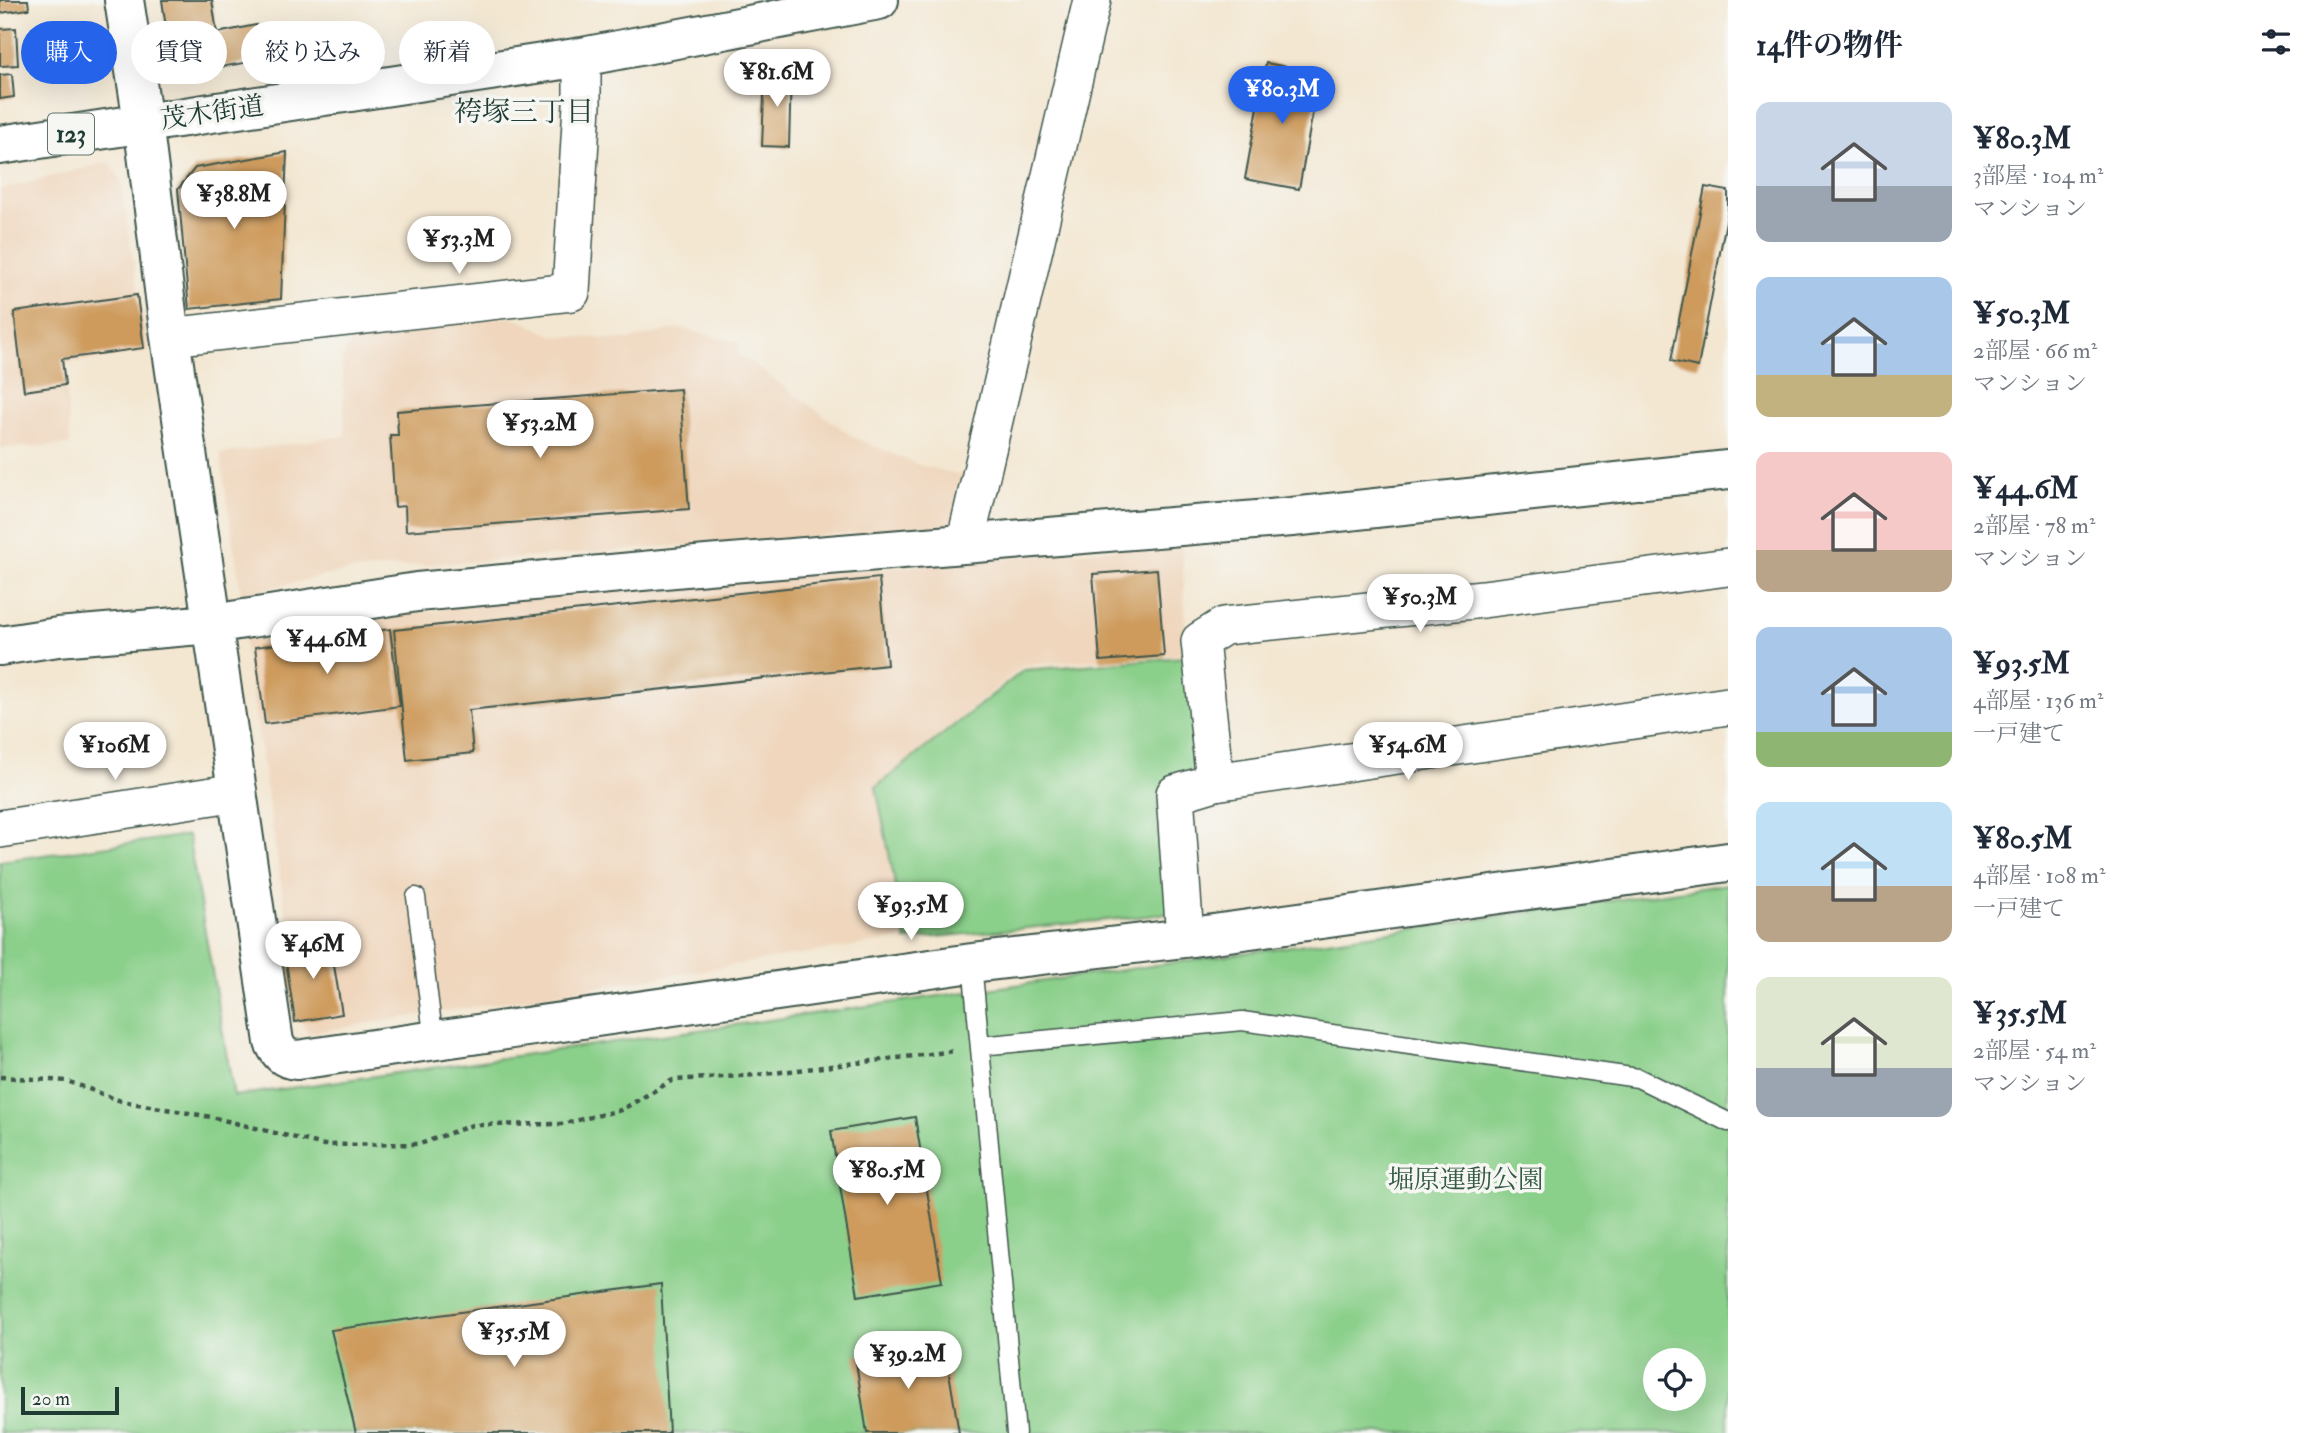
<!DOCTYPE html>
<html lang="ja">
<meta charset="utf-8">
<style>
body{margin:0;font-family:"IM FELL Double Pica","Noto Serif JP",serif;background:#f6f6f7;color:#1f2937;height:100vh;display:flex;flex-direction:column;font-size:26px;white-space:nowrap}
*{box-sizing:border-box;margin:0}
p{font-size:23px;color:#747a83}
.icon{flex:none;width:38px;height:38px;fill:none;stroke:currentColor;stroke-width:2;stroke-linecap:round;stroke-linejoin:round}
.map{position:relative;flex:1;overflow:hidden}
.side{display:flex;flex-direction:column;background:#fff;width:595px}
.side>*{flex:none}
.banner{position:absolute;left:21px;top:21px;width:665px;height:63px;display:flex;gap:14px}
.buttons{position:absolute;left:1643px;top:1348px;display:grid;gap:14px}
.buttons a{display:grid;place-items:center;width:63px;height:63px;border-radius:50%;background:#fff;box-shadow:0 7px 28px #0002;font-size:35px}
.scale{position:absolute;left:21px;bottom:18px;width:98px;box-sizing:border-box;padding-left:7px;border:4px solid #1f3d34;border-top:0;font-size:19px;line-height:24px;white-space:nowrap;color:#1f3d34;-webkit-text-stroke:5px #f6f6f2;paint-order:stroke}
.price{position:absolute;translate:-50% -60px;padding:0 16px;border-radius:24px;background:#fff;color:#222;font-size:23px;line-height:46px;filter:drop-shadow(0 2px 4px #0008)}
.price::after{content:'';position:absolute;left:50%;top:42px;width:21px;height:16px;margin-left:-10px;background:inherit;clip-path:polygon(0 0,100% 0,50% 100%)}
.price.active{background:#2563eb;color:#fff}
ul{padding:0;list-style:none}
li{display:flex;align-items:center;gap:21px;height:175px;padding:0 28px}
li span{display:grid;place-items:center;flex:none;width:196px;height:140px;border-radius:14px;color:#555}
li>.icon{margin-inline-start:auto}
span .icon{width:84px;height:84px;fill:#fffc;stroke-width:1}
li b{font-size:30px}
h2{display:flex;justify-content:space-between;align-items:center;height:84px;padding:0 28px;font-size:30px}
.tag{padding:0 24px;border-radius:32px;background:#fff;box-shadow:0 7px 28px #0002;font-size:24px;line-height:63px}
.tag.active{background:#2563eb;color:#fff}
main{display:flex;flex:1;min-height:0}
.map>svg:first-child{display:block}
.built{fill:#efd6bc}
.green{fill:#8acf8a;stroke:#54865f;stroke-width:2;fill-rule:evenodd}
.building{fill:#ce9b5d}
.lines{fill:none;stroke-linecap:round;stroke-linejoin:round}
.lane-casing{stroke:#3f564c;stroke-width:21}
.street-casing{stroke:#3f564c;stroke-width:40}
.secondary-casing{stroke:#3f564c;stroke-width:42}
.highway-casing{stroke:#3f564c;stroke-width:42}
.path{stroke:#3f564c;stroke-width:4.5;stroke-dasharray:5 5;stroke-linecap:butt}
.lane{stroke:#fff;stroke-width:18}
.street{stroke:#fff;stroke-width:37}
.secondary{stroke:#fff;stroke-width:38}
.highway{stroke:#fff;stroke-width:38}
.labels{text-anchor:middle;stroke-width:7;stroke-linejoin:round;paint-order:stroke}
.shield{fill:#f6f6f2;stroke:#60746d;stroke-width:2}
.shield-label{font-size:24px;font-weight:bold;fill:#1f3d34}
.street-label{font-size:26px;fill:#1f3d34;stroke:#f6f6f2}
.park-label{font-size:26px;fill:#345a45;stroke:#f6f6f2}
.neighbourhood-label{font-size:28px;fill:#1f3d34;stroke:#f6f6f2}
</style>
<main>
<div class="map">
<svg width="1728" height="1433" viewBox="0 0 1728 1433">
<rect width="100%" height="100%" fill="#f6f6f2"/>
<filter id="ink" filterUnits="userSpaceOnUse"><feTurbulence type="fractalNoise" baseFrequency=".0143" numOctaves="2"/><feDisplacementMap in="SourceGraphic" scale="14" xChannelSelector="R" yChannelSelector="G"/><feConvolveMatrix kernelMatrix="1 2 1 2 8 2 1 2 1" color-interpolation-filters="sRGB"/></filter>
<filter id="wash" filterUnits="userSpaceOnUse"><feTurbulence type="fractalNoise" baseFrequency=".00686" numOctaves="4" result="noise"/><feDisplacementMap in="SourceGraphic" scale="28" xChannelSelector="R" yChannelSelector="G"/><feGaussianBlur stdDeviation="1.57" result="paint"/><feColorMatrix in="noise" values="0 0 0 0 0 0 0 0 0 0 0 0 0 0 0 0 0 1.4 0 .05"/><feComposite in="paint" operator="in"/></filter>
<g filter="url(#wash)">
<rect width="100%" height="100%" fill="#f3e7d2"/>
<path class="built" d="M109 162 120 178 148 351 65 364 70 445 0 448V190Z
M513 317 554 336 629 340 678 328 739 342 738 353 853 437 919 465 970 477 958 525 348 571 241 594 220 454 345 436 342 359 355 330Z
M1182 543 1187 654 1024 665 876 787 903 938 309 1033 302 1023 244 640 476 604Z"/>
<path class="green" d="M1195 656 1209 777 1169 792 1177 913 906 940 876 787 1024 670Z
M188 835 234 1096 1728 884V1433H0V861ZM1656 1360H1694V1398H1656Z"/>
<g id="blocks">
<path class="building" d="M0 0H28L29 9 0 13Z
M162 0H212L217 33 256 25 262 60 190 72 170 55Z
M16 28 18 65 0 66V29Z
M1266 63 1320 73 1299 189 1245 179Z
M765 71 791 72 789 147 762 146Z
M12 74 14 97 0 99V75Z
M287 152 281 299 189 309 178 189 195 168Z
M1705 187 1728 191V211L1698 367 1671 361Z
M137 295 144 348 62 359 65 385 24 391 14 312Z
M680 389 689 509 406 531 405 506 395 507 390 435H398L397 411Z
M1157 569 1164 656 1100 661 1093 574Z
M879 578 887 665 469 710 473 753 407 760 394 630Z
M390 629 400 706 265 724 255 647Z
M330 941 342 1014 295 1022 284 948Z
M915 1117 942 1282 858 1296 831 1131Z
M661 1284 669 1433H356L331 1330Z
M944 1342 959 1433H867L855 1356Z"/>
</g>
</g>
<g filter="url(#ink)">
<use href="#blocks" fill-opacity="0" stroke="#3f564c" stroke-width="2"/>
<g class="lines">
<defs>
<path id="lane" d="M416 897 434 1042
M972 963 1016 1433
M980 1046 1242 1021 1638 1078 1728 1122"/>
<path id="street" d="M170 337 571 292 582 105V57
M965 544 1092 0
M1215 782 1200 641 1224 626 1483 599 1728 567
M0 829 238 792
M1185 938 1175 794 1215 782 1728 706"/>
<path id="secondary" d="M124 0 143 122 170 337 274 1042C279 1053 284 1059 297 1060L972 963 1185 938 1728 862
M0 646 58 637 212 624 417 592 707 565 1292 517 1728 470"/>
<path id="highway" d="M0 145 582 57 879 0"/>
</defs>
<use href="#lane" class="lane-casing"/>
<use href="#street" class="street-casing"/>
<use href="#secondary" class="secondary-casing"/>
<use href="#highway" class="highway-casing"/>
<path class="path" d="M0 1077 67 1081 121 1101 211 1117 324 1145 420 1144 472 1125 561 1124 621 1110 673 1080 757 1075 955 1051"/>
<use href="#lane" class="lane"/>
<use href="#street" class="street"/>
<use href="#secondary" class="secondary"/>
<use href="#highway" class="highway"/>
</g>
</g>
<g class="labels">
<rect class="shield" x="48" y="113.5" width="46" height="41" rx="5"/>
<g class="shield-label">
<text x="71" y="142">123</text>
</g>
<g class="street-label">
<text transform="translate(212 112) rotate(-8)" y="9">茂木街道</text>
</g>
<g class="park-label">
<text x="1466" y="1188">堀原運動公園</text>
</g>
<g class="neighbourhood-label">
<text x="524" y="121">袴塚三丁目</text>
</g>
</g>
</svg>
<div class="buttons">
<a><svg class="icon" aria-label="locate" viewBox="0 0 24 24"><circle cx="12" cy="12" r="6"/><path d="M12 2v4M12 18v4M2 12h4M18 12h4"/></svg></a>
</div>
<div class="scale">20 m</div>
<b class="price" style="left:777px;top:109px">¥81.6M</b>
<b class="price active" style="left:1282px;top:126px">¥80.3M</b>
<b class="price" style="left:234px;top:231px">¥38.8M</b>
<b class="price" style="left:459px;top:276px">¥53.3M</b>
<b class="price" style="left:540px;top:460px">¥53.2M</b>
<b class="price" style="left:1420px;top:634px">¥50.3M</b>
<b class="price" style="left:327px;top:676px">¥44.6M</b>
<b class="price" style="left:115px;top:782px">¥106M</b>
<b class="price" style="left:1408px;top:782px">¥54.6M</b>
<b class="price" style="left:911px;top:942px">¥93.5M</b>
<b class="price" style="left:313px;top:981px">¥46M</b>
<b class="price" style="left:887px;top:1207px">¥80.5M</b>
<b class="price" style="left:514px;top:1369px">¥35.5M</b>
<b class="price" style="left:908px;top:1391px">¥39.2M</b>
<div class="banner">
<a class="tag active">購入</a>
<a class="tag">賃貸</a>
<a class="tag">絞り込み</a>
<a class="tag">新着</a>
</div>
</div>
<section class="side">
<h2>14件の物件<svg class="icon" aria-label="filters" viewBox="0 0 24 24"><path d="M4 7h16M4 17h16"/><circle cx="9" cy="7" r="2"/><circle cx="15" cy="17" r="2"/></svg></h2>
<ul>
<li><span style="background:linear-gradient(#c9d6e8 60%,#9aa5b1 0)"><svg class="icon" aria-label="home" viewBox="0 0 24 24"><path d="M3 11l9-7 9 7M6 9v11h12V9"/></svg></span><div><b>¥80.3M</b><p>3部屋 · 104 m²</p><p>マンション</p></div></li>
<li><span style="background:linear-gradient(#a9c7e8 70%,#c2b280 0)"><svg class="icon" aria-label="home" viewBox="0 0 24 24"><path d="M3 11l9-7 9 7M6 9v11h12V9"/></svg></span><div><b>¥50.3M</b><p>2部屋 · 66 m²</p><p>マンション</p></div></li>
<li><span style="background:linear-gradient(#f6c9c9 70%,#b9a48a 0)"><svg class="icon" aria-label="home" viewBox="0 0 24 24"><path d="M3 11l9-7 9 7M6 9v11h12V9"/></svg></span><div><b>¥44.6M</b><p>2部屋 · 78 m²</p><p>マンション</p></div></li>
<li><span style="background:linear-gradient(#a9c7e8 75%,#8fb573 0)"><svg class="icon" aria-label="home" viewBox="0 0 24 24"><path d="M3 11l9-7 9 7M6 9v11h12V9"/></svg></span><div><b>¥93.5M</b><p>4部屋 · 136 m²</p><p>一戸建て</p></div></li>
<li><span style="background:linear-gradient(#bfe0f5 60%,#b9a48a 0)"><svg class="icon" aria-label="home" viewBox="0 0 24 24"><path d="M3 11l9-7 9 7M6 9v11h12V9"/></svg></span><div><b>¥80.5M</b><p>4部屋 · 108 m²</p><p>一戸建て</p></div></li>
<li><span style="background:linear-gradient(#dfe7d0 65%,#9aa5b1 0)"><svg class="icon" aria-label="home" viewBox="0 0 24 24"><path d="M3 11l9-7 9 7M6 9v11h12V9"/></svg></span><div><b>¥35.5M</b><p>2部屋 · 54 m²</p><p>マンション</p></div></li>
</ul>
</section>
</main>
